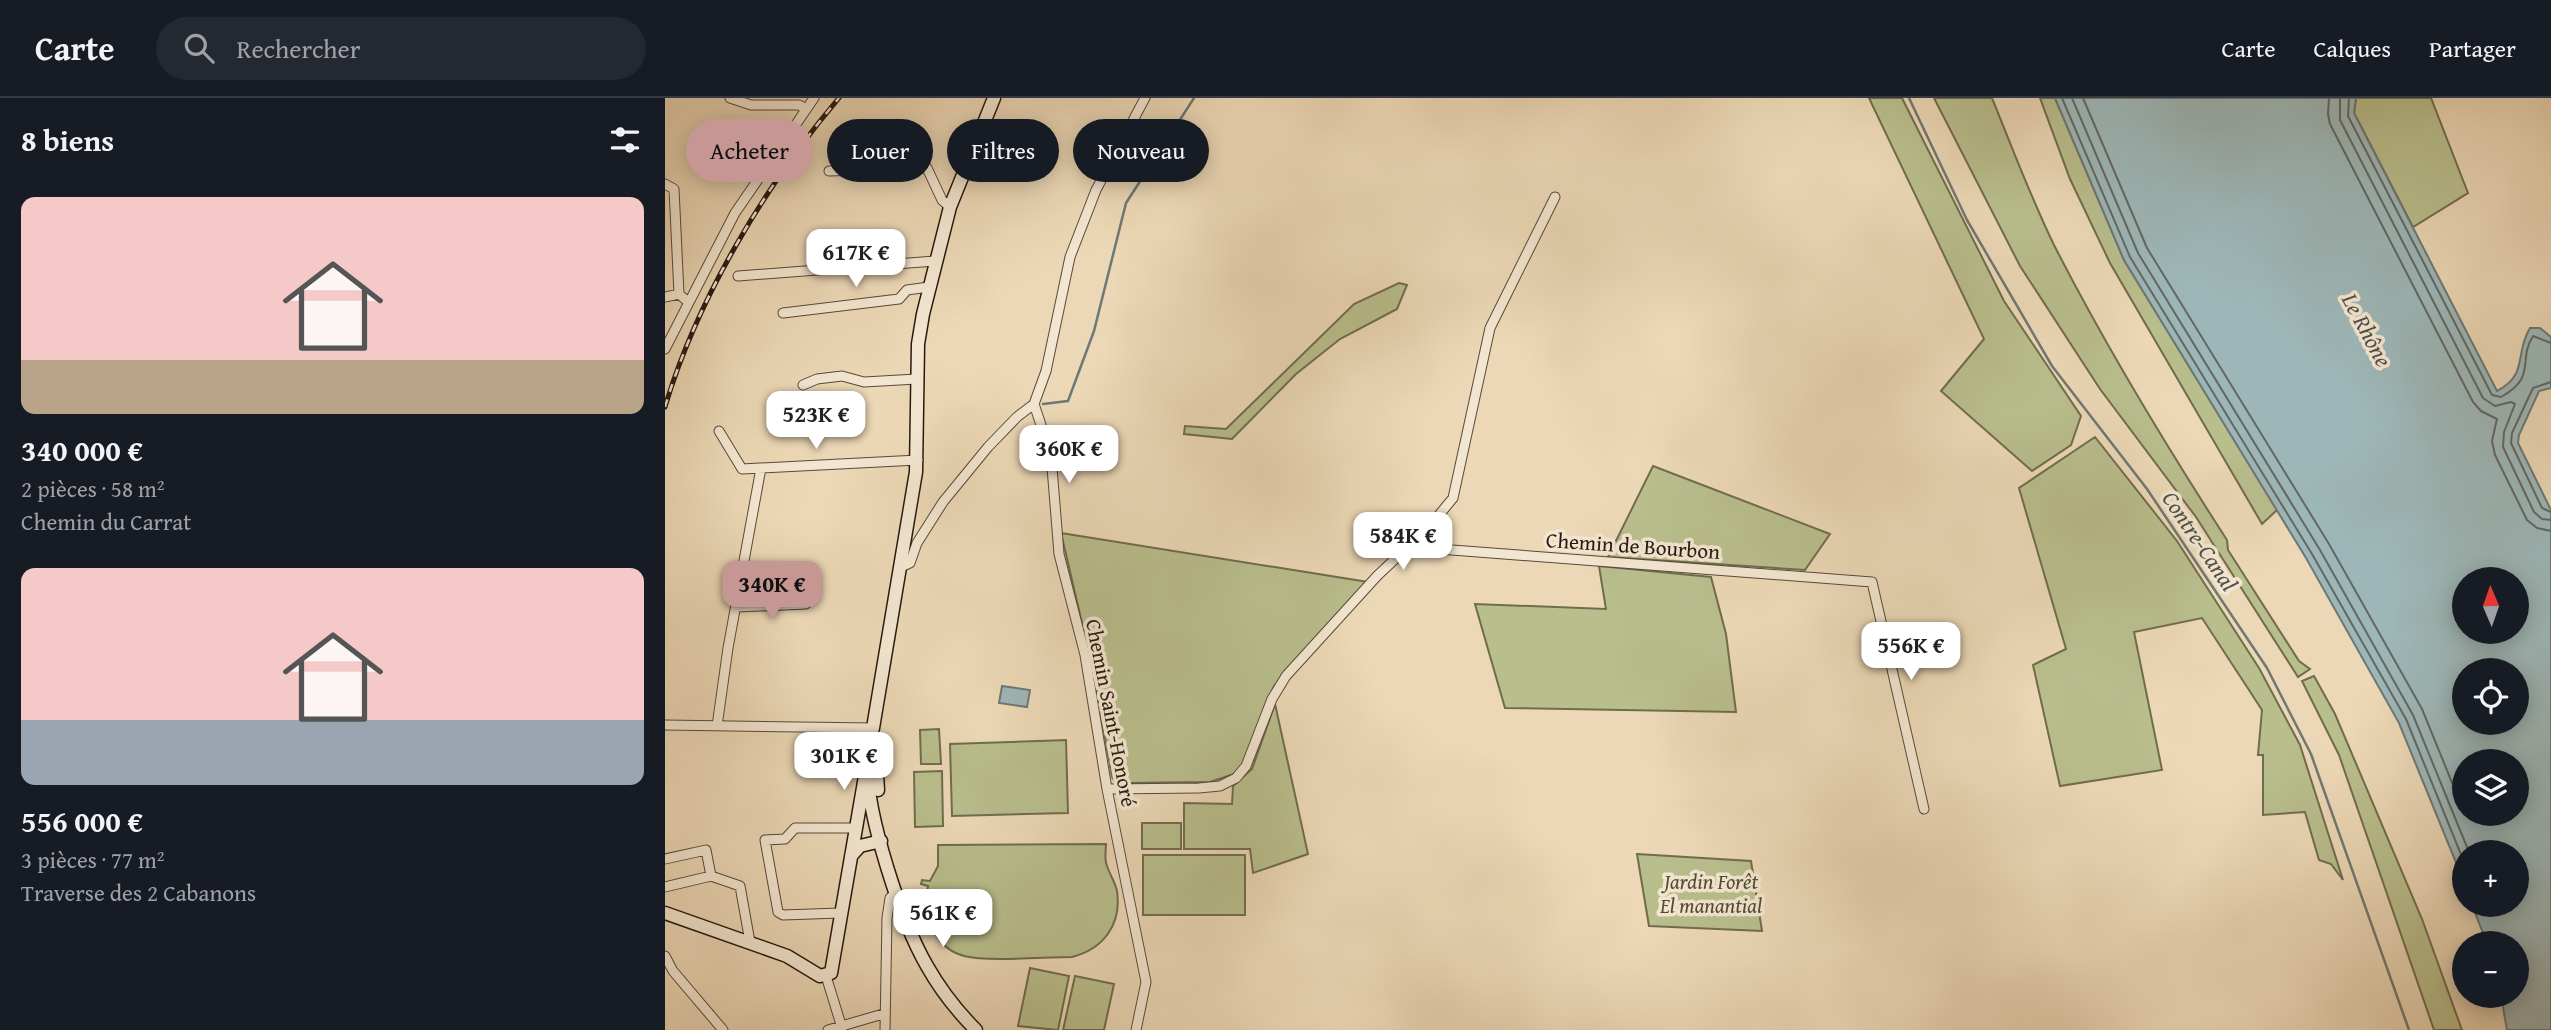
<!DOCTYPE html>
<html lang="fr">
<meta charset="utf-8">
<style>
body{margin:0;font-family:"Gentium Book Plus",serif;background:#242831;color:#f1f3f6;height:100vh;display:flex;flex-direction:column;font-size:26px;white-space:nowrap}
*{box-sizing:border-box;margin:0}
p{font-size:23px;color:#9ea1a6}
.icon{flex:none;width:38px;height:38px;fill:none;stroke:currentColor;stroke-width:2;stroke-linecap:round;stroke-linejoin:round}
.map{position:relative;flex:1;overflow:hidden}
.drawer{display:flex;flex-direction:column;background:#171b24;width:665px}
.drawer>*{flex:none}
.guide{position:absolute;left:21px;top:21px;width:665px;height:63px;display:flex;gap:14px}
.needle{width:46px;rotate:358deg}
.buttons{position:absolute;left:1787px;top:469px;display:grid;gap:14px}
.buttons a{display:grid;place-items:center;width:77px;height:77px;border-radius:50%;background:#171b24;box-shadow:0 4px 18px #0003;font-size:35px}
.price{position:absolute;translate:-50% -60px;padding:0 16px;border-radius:14px;background:#fff;color:#222;font-size:23px;line-height:46px;filter:drop-shadow(0 2px 4px #0008)}
.price::after{content:'';position:absolute;left:50%;top:42px;width:21px;height:16px;margin-left:-10px;background:inherit;clip-path:polygon(0 0,100% 0,50% 100%)}
.price.selected{background:#c59692;color:#111}
ul{padding:0;list-style:none}
li{display:grid;align-content:center;gap:14px;height:371px;padding:0 21px}
li span{display:grid;place-items:center;height:217px;border-radius:14px;color:#555}
li>.icon{margin-inline-start:auto}
span .icon{width:126px;height:126px;fill:#fffc;stroke-width:1}
li b{font-size:30px}
h2{display:flex;justify-content:space-between;align-items:center;height:84px;padding:0 21px;font-size:30px}
.pill{padding:0 24px;border-radius:32px;background:#171b24;box-shadow:0 4px 18px #0003;font-size:24px;line-height:63px}
.pill.selected{background:#c59692;color:#111}
header{display:flex;align-items:center;gap:42px;box-sizing:border-box;height:98px;padding:0 35px;background:#171b24;border-bottom:2px solid #363941}
header strong{font-size:33px}
nav{display:flex;gap:38px;margin-inline-start:auto;font-size:24px}
.search{width:490px;height:63px;background:#242831;display:flex;align-items:center;gap:18px;box-sizing:border-box;padding:0 24px;border-radius:38px;color:#9ea1a6;font-size:26px}
main{display:flex;flex:1;min-height:0}
.map>svg:first-child{display:block}
.green{fill:#b9be8d;stroke:#706c4e;stroke-width:2}
.water{fill:#9db7b8;stroke:#6e7875;stroke-width:2;fill-rule:evenodd}
.lines{fill:none;stroke-linecap:round;stroke-linejoin:round}
.shore{stroke:#626864;stroke-width:2}
.stream{stroke:#6e7875;stroke-width:2.5}
.street-casing{stroke:#58493a;stroke-width:11}
.secondary-casing{stroke:#271910;stroke-width:15}
.street{stroke:#f3e6d0;stroke-width:9}
.secondary{stroke:#f3e6d0;stroke-width:12}
.rail-casing{stroke:#271910;stroke-width:5}
.rail{stroke:#f3e6d0;stroke-width:2.5;stroke-dasharray:8;stroke-linecap:butt}
.labels{text-anchor:middle;stroke-width:7;stroke-linejoin:round;paint-order:stroke}
.street-label{font-size:21px;fill:#271910;stroke:#f3e6d0}
.park-label{font-size:21px;font-style:italic;fill:#534b36;stroke:#f3e6d0}
.water-label{font-size:23px;font-style:italic;fill:#50504b;stroke:#f3e6d0}
</style>
<header>
<strong>Carte</strong>
<div class="search"><svg class="icon" aria-label="search" viewBox="0 0 24 24"><circle cx="10" cy="10" r="6"/><path d="M15 15l6 6"/></svg>Rechercher</div>
<nav><a>Carte</a><a>Calques</a><a>Partager</a></nav>
</header>
<main>
<section class="drawer">
<h2>8 biens<svg class="icon" aria-label="filters" viewBox="0 0 24 24"><path d="M4 7h16M4 17h16"/><circle cx="9" cy="7" r="2"/><circle cx="15" cy="17" r="2"/></svg></h2>
<ul>
<li><span style="background:linear-gradient(#f6c9c9 75%,#b9a48a 0)"><svg class="icon" aria-label="home" viewBox="0 0 24 24"><path d="M3 11l9-7 9 7M6 9v11h12V9"/></svg></span><div><b>340 000 €</b><p>2 pièces · 58 m²</p><p>Chemin du Carrat</p></div></li>
<li><span style="background:linear-gradient(#f6c9c9 70%,#9aa5b1 0)"><svg class="icon" aria-label="home" viewBox="0 0 24 24"><path d="M3 11l9-7 9 7M6 9v11h12V9"/></svg></span><div><b>556 000 €</b><p>3 pièces · 77 m²</p><p>Traverse des 2 Cabanons</p></div></li>
</ul>
</section>
<div class="map">
<svg width="1886" height="932" viewBox="0 0 1886 932">
<rect width="100%" height="100%" fill="#ecd8b6"/>
<filter id="stains"><feTurbulence type="fractalNoise" baseFrequency=".00286" numOctaves="4"/><feColorMatrix values="0 0 0 0 .2 0 0 0 0 .09 0 0 0 0 .02 0 0 0 .5 -.17"/></filter>
<radialGradient id="worn" r=".72"><stop offset=".6" stop-color="#630" stop-opacity="0"/><stop offset="1" stop-color="#630" stop-opacity=".3"/></radialGradient>
<path class="green" d="M1204 0H1237L1339 203 1416 318 1406 347 1367 373 1276 293 1319 241Z
M1269 0H1327C1347 49 1366 100 1389 147 1441 249 1500 346 1562 442L1563 452 1634 563 1645 571 1633 579 1531 419 1435 291 1355 168Z
M1375 0H1390L1459 162 1612 412 1597 426 1445 165 1405 81Z
M1691 0H1766L1803 95 1748 129 1689 15Z
M734 185 742 187 732 211 675 241 631 276 567 341 519 336 520 328 561 331 689 206Z
M1430 339 1512 443 1594 570 1635 647 1678 782 1666 766 1654 762 1640 714 1598 717V657H1593L1597 612 1537 520 1469 534 1497 672 1395 688 1368 567 1401 551 1354 390Z
M988 368 1165 436 1140 472 943 459Z
M396 435 703 484 609 588 585 656 578 668 569 676 545 684 458 685 450 683 447 679 428 572Z
M934 468 1046 479 1061 536 1071 614 840 610 810 506 941 511Z
M1649 578 1670 616 1757 821 1797 932H1769L1674 657 1637 583Z
M610 606 643 756 588 775 585 751H519V705L567 706 568 688 587 671Z
M274 631 276 666H256L255 632Z
M401 642 403 715 287 718 285 646Z
M277 673 278 728 250 729 249 674Z
M477 725H516V751H477Z
M441 746C441 752 439 761 442 768 445 777 450 784 452 793 457 827 438 851 407 859 379 859 324 864 299 858 269 850 257 816 263 788L256 786 257 782 265 783 273 768V747Z
M972 756 1086 763 1097 833 984 828Z
M478 757H580V817H478Z
M365 870 404 878 393 932 353 928Z
M410 878 449 886 439 932H398Z"/>
<path class="water" d="M1390 0H1691L1689 15 1832 293C1864 276 1849 256 1865 230H1875L1886 239V290L1874 293 1854 337 1853 345 1886 412V932H1842L1836 898H1852V845H1822L1807 807H1852V754H1799V784L1734 625 1641 460 1459 162ZM1799 481H1852V534H1799ZM1799 572H1852V625H1799ZM1799 663H1852V716H1799Z
M337 588 365 592 362 609 334 605Z"/>
<g class="lines">
<path class="shore" d="M1397 0 1465 159 1647 456 1741 621 1799 764
M1407 0 1473 155 1655 452 1748 617 1804 754
M1418 0 1482 150 1664 446 1757 611 1799 714
M1664 0 1663 16 1665 26 1808 304 1816 313 1832 321 1827 343 1830 357 1862 422 1872 430 1886 433
M1675 0V22L1818 300 1830 308 1846 304 1850 306 1839 334 1838 349 1869 414 1877 421 1886 422
M1684 0 1683 18 1827 297 1836 299C1873 278 1852 263 1868 238L1886 245
M1886 284 1868 290 1847 335 1846 345 1877 410 1886 414"/>
<path class="stream" d="M1244 0 1302 122 1387 268 1482 391 1602 570 1646 656 1744 932
M378 306 403 303 429 233 461 105 529 0"/>
<defs>
<path id="street" d="M65 0 86 7H134L141 11
M164 73 262 70 277 102 285 109
M0 86 9 91 14 196 23 204
M73 178 270 163
M0 199 14 196
M118 215 234 201 242 192 264 189
M0 251 70 115 149 0
M138 287 152 281 177 278 199 284 252 281
M369 306 386 357 394 456 420 557 442 691 481 884 471 932
M54 333 77 371 253 362
M736 456 774 451 1207 484 1259 711
M236 469 245 465 252 445 278 404 323 349 352 319 369 306 381 273 405 159 431 92 480 0
M72 509 141 506
M0 627 208 630
M52 628 63 550 96 370
M442 691 534 690 555 688 571 680 581 668 607 601 621 578 712 478 765 428 788 400 825 230 890 99
M0 761 41 752 46 778 75 788 85 844
M0 789 46 778
M175 815 118 817 113 814 100 742 120 741 130 730H189
M0 858 8 873 58 932
M161 878 177 930
M163 932 218 916
M220 932 222 820 225 800 232 794"/>
<path id="secondary" d="M210 647 213 692
M186 758 195 748 216 743
M0 815 122 858 155 878 166 875 200 678
M311 932C292 913 275 891 262 868 236 823 202 718 202 667 202 654 204 642 208 630L251 374 253 246 258 216 285 109 329 0"/>
</defs>
<use href="#street" class="street-casing"/>
<use href="#secondary" class="secondary-casing"/>
<use href="#street" class="street"/>
<use href="#secondary" class="secondary"/>
<defs>
<path id="rail" d="M0 309C32 201 101 86 174 0"/>
</defs>
<use href="#rail" class="rail-casing"/>
<use href="#rail" class="rail"/>
</g>
<g class="labels">
<g class="street-label">
<text transform="translate(968 448) rotate(4)" y="7">Chemin de Bourbon</text>
<text transform="translate(446 615) rotate(79)" y="7">Chemin Saint-Honoré</text>
</g>
<g class="park-label">
<text x="1046" y="791">Jardin Forêt<tspan x="1046" dy="24">El manantial</tspan></text>
</g>
<g class="water-label">
<text transform="translate(1702 232) rotate(62)" y="8">Le Rhône</text>
<text transform="translate(1535 443) rotate(56)" y="8">Contre-Canal</text>
</g>
</g>
<rect width="100%" height="100%" filter="url(#stains)"/>
<rect width="100%" height="100%" fill="url(#worn)"/>
</svg>
<div class="buttons">
<a><svg class="needle" viewBox="-14 -14 28 28"><path d="M0-13l5 13h-10z" fill="#e53935"/><path d="M0 13l5-13h-10z" fill="#9ea1a6"/></svg></a>
<a><svg class="icon" aria-label="locate" viewBox="0 0 24 24"><circle cx="12" cy="12" r="6"/><path d="M12 2v4M12 18v4M2 12h4M18 12h4"/></svg></a>
<a><svg class="icon" aria-label="layers" viewBox="0 0 24 24"><path d="M12 4l9 5-9 5-9-5zM3 14l9 5 9-5"/></svg></a>
<a>+</a>
<a>−</a>
</div>
<b class="price" style="left:191px;top:191px">617K €</b>
<b class="price" style="left:151px;top:353px">523K €</b>
<b class="price" style="left:404px;top:387px">360K €</b>
<b class="price" style="left:738px;top:474px">584K €</b>
<b class="price selected" style="left:107px;top:523px">340K €</b>
<b class="price" style="left:1246px;top:584px">556K €</b>
<b class="price" style="left:179px;top:694px">301K €</b>
<b class="price" style="left:278px;top:851px">561K €</b>
<div class="guide">
<a class="pill selected">Acheter</a>
<a class="pill">Louer</a>
<a class="pill">Filtres</a>
<a class="pill">Nouveau</a>
</div>
</div>
</main>
